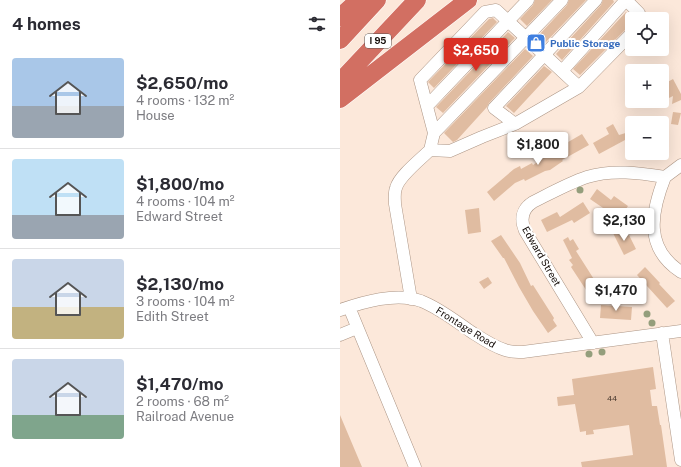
<!DOCTYPE html>
<meta charset="utf-8">
<style>
body{margin:0;font-family:"Public Sans",sans-serif;background:#f2f2f3;color:#2b2b33;height:100vh;display:flex;flex-direction:column;font-size:15px;white-space:nowrap}
*{box-sizing:border-box;margin:0}
p{font-size:13px;color:#7c7c81}
.icon{flex:none;width:22px;height:22px;fill:none;stroke:currentColor;stroke-width:2;stroke-linecap:round;stroke-linejoin:round}
.map{position:relative;flex:1;overflow:hidden}
.details{display:flex;flex-direction:column;background:#fff;width:340px}
.details>*{flex:none}
.controls{position:absolute;left:285px;top:12px;display:grid;gap:8px}
.controls a{display:grid;place-items:center;width:44px;height:44px;border-radius:4px;background:#fff;box-shadow:0 4px 16px #0002;font-size:20px}
.price{position:absolute;translate:-50% -34px;padding:0 9px;border-radius:4px;background:#fff;color:#222;font-size:13px;line-height:26px;filter:drop-shadow(0 1px 2px #0008)}
.price::after{content:'';position:absolute;left:50%;top:24px;width:12px;height:9px;margin-left:-6px;background:inherit;clip-path:polygon(0 0,100% 0,50% 100%)}
.price.active{background:#d93025;color:#fff}
ul{padding:0;list-style:none}
li{display:flex;align-items:center;gap:12px;height:100px;padding:0 12px}
li+li{border-top:1px solid #e1e1e2}
li span{display:grid;place-items:center;flex:none;width:112px;height:80px;border-radius:4px;color:#555}
li>.icon{margin-inline-start:auto}
span .icon{width:48px;height:48px;fill:#fffc;stroke-width:1}
li b{font-size:17px}
h2{display:flex;justify-content:space-between;align-items:center;height:48px;padding:0 12px;font-size:17px}
main{display:flex;flex:1;min-height:0}
.map>svg:first-child{display:block}
.building{fill:#e0bca1}
.lines{fill:none;stroke-linecap:round;stroke-linejoin:round}
.minor-casing{stroke:#ac9585;stroke-width:13}
.highway-casing{stroke:#fff;stroke-width:19}
.minor{stroke:#fff;stroke-width:12}
.highway{stroke:#d26f62;stroke-width:18}
.tree{fill:#949e7c}
.labels{text-anchor:middle;stroke-width:4;stroke-linejoin:round;paint-order:stroke}
.number-label{font-size:8px;fill:#45362c}
.shield{fill:#fff;stroke:#585350;stroke-width:1}
.shield-label{font-size:9px;font-weight:bold;fill:#110905}
.shop-label{font-size:10px;font-weight:bold;fill:#366cbe;stroke:#fff;text-anchor:start}
.street-label{font-size:10px;fill:#110905;stroke:#fff}
</style>
<main>
<section class="details">
<h2>4 homes<svg class="icon" aria-label="filters" viewBox="0 0 24 24"><path d="M4 7h16M4 17h16"/><circle cx="9" cy="7" r="2"/><circle cx="15" cy="17" r="2"/></svg></h2>
<ul>
<li><span style="background:linear-gradient(#a9c7e8 60%,#9aa5b1 0)"><svg class="icon" aria-label="home" viewBox="0 0 24 24"><path d="M3 11l9-7 9 7M6 9v11h12V9"/></svg></span><div><b>$2,650/mo</b><p>4 rooms · 132 m²</p><p>House</p></div></li>
<li><span style="background:linear-gradient(#bfe0f5 70%,#9aa5b1 0)"><svg class="icon" aria-label="home" viewBox="0 0 24 24"><path d="M3 11l9-7 9 7M6 9v11h12V9"/></svg></span><div><b>$1,800/mo</b><p>4 rooms · 104 m²</p><p>Edward Street</p></div></li>
<li><span style="background:linear-gradient(#c9d6e8 60%,#c2b280 0)"><svg class="icon" aria-label="home" viewBox="0 0 24 24"><path d="M3 11l9-7 9 7M6 9v11h12V9"/></svg></span><div><b>$2,130/mo</b><p>3 rooms · 104 m²</p><p>Edith Street</p></div></li>
<li><span style="background:linear-gradient(#c9d6e8 70%,#7fa58c 0)"><svg class="icon" aria-label="home" viewBox="0 0 24 24"><path d="M3 11l9-7 9 7M6 9v11h12V9"/></svg></span><div><b>$1,470/mo</b><p>2 rooms · 68 m²</p><p>Railroad Avenue</p></div></li>
</ul>
</section>
<div class="map">
<svg width="341" height="467" viewBox="0 0 341 467">
<rect width="100%" height="100%" fill="#fce8da"/>
<path class="building" d="M195 0H212L187 26 180 19 193 5Z
M229 0H246L205 43 198 36 227 5Z
M263 0H273L274 2 222 60 216 54 261 5Z
M286 12 292 17V23L240 75 233 69Z
M153 18 157 22 94 88 88 82 149 19Z
M168 32 175 38 103 113 96 107Z
M185 49 193 56 149 103 147 107 117 140 113 142 104 133Z
M204 66 212 72 174 113 166 106Z
M333 79 341 94V100L332 104 333 96 329 98 322 85Z
M333 112 341 113 338 125 331 124Z
M273 124 279 135 292 131V156H290L285 140 259 154 253 143 269 134 266 128Z
M242 134 249 145 222 160 223 161 210 170 205 171 185 181 184 179 175 183 154 201 147 192 174 169 180 166 181 169 192 163 193 165 223 145Z
M257 189 271 200 274 196 288 206 279 219 250 199Z
M243 202 250 213 234 223 232 220 207 232 201 220 217 212 220 217Z
M139 208 141 232 128 234 125 210Z
M284 228 287 236 289 235 296 249 284 255 273 233Z
M161 235 180 263 191 286 193 285 214 318 213 320 217 326 208 333 193 311 179 287 164 258H163L151 241Z
M228 237 230 241 233 239 239 249 236 251 264 295 254 302 231 267 233 265 229 260 232 258 223 240Z
M305 267 320 283 319 284 335 301 327 308 297 275Z
M148 277 152 283 144 289 139 282Z
M261 305 292 307 291 320 260 318Z
M313 367 316 389 310 390 312 406H317L320 425H321L327 467H242L241 462 293 455 289 425 253 430 254 434 246 435V431L240 432 235 404 218 406 217 397 234 395 232 379Z
M0 415 22 467H0Z"/>
<g class="lines">
<defs>
<path id="minor" d="M286 0 299 13V19
M222 71 286 0
M87 106 188 0
M175 124 154 108 256 0
M94 133 222 0
M90 150 94 133 80 80 145 12 156 10 239 87
M325 177C311 212 304 248 341 272
M71 299 55 204C55 199 54 193 56 188 59 176 81 159 90 150L110 151 142 137 175 124 239 87 292 33
M9 307 75 467
M0 310C23 302 56 292 81 301 99 308 114 320 130 331 141 338 152 346 165 350 170 352 177 352 183 352L341 331
M322 333 341 460
M0 335 17 328
M253 343 185 231C180 219 182 209 193 202 211 193 229 183 247 177 272 169 300 173 325 177L341 165"/>
<path id="highway" d="M0 17 19 0
M0 40 37 0
M0 82 77 0
M0 99 128 0"/>
</defs>
<use href="#minor" class="minor-casing"/>
<use href="#highway" class="highway-casing"/>
<use href="#minor" class="minor"/>
<use href="#highway" class="highway"/>
</g>
<g class="tree">
<circle cx="240" cy="190" r="3.5"/>
<circle cx="307" cy="314" r="3.5"/>
<circle cx="312" cy="323" r="3.5"/>
<circle cx="262" cy="352" r="3.5"/>
<circle cx="249" cy="354" r="3.5"/>
</g>
<defs>
<symbol id="shop-square" viewBox="-11 -11 22 22"><rect x="-9" y="-9" width="18" height="18" rx="4" fill="#3f7fe0" stroke="#fff"/><path d="M-5-2.5h2.3a2.7 3.5 0 0 1 5.4 0H5L5.5 6h-11ZM-1.5-2.5h3a1.5 2.3 0 0 0-3 0Z" fill="#fff"/></symbol>
</defs>
<g fill-rule="evenodd">
<use href="#shop-square" x="185" y="32" width="22" height="22"/>
</g>
<g class="labels">
<g class="number-label">
<text x="272" y="401">44</text>
</g>
<rect class="shield" x="25" y="34" width="26" height="14" rx="3"/>
<g class="shield-label">
<text x="38" y="44">I 95</text>
</g>
<g class="shop-label">
<text x="210" y="47">Public Storage</text>
</g>
<g class="street-label">
<text transform="translate(202 256) rotate(60)" y="4">Edward Street</text>
<text transform="translate(126 327) rotate(32)" y="4">Frontage Road</text>
</g>
</g>
</svg>
<div class="controls">
<a><svg class="icon" aria-label="locate" viewBox="0 0 24 24"><circle cx="12" cy="12" r="6"/><path d="M12 2v4M12 18v4M2 12h4M18 12h4"/></svg></a>
<a>+</a>
<a>−</a>
</div>
<b class="price active" style="left:136px;top:72px">$2,650</b>
<b class="price" style="left:198px;top:166px">$1,800</b>
<b class="price" style="left:284px;top:242px">$2,130</b>
<b class="price" style="left:276px;top:312px">$1,470</b>
</div>
</main>
